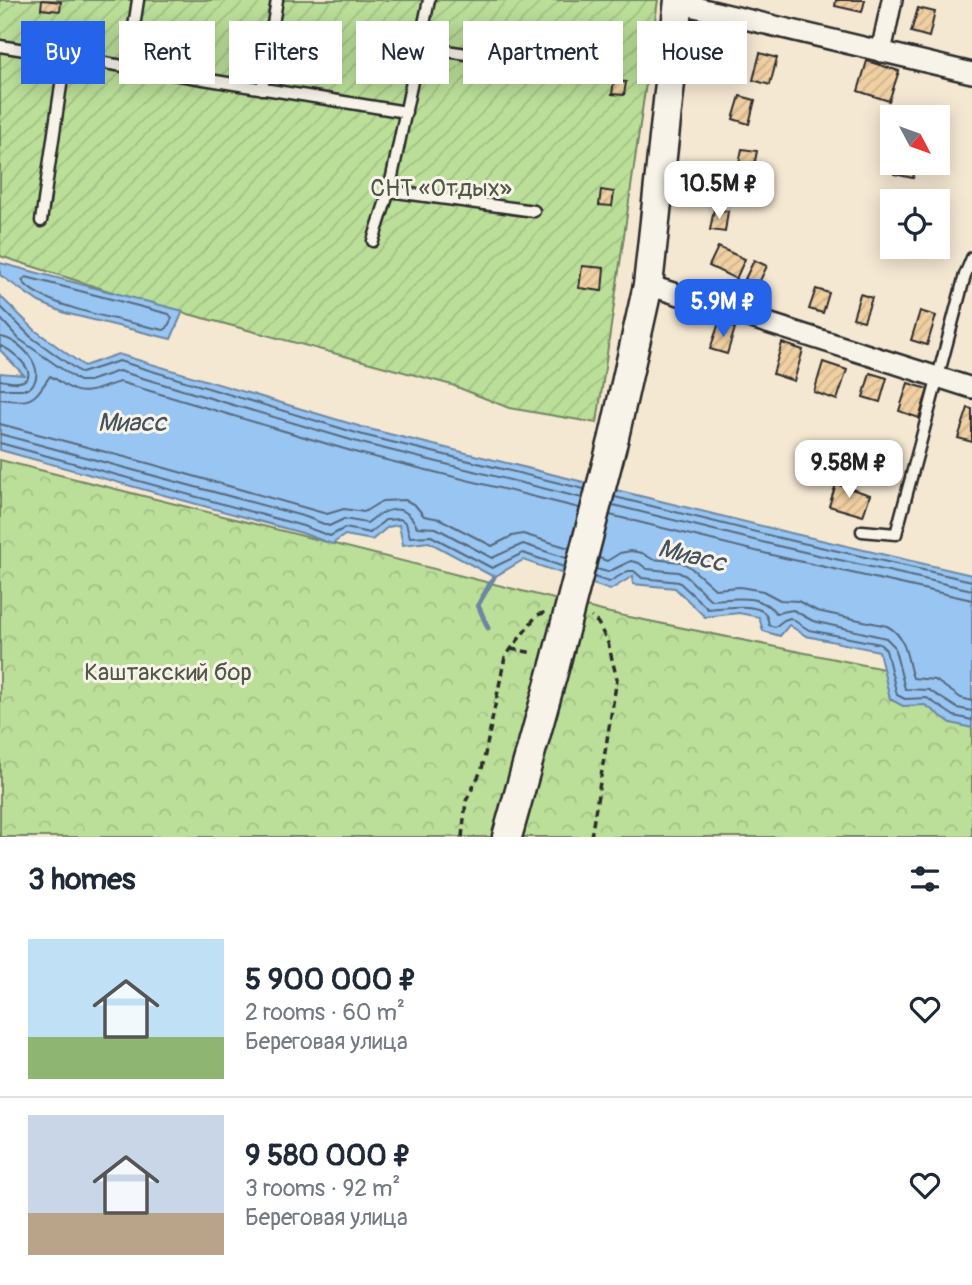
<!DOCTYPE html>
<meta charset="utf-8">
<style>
body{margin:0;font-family:Pangolin,sans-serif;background:#f6f6f7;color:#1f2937;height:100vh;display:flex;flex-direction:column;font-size:26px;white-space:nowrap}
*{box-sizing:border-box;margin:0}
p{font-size:23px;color:#747a83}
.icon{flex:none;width:38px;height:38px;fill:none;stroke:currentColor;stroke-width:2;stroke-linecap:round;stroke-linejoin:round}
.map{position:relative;height:837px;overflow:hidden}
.panel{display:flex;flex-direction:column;background:#fff;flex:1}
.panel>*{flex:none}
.hud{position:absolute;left:21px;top:21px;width:931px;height:63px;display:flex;gap:14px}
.needle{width:46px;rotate:131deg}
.controls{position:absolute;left:880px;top:105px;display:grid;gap:14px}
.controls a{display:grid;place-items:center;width:70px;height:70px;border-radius:0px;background:#fff;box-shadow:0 4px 18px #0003;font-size:35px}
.price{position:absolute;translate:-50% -60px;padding:0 16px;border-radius:14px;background:#fff;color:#222;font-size:23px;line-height:46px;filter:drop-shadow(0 2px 4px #0008)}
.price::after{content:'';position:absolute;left:50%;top:42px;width:21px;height:16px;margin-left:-10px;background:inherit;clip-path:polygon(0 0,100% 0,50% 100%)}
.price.current{background:#2563eb;color:#fff}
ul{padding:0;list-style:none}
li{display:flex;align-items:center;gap:21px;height:175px;padding:0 28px}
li+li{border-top:2px solid #e0e1e3}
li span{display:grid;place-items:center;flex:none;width:196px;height:140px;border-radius:0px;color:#555}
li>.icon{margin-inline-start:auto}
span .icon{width:84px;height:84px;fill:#fffc;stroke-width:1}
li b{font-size:30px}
h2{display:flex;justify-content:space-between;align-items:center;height:84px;padding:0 28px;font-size:30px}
.chip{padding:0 24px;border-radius:0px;background:#fff;box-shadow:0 4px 18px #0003;font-size:24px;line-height:63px}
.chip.current{background:#2563eb;color:#fff}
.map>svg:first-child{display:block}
.park{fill:url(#park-crowns);stroke:#738562;stroke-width:2}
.garden{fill:url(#garden-furrows);stroke:#738562;stroke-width:2}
.water{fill:#98c5f2;stroke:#6c87a2;stroke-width:2}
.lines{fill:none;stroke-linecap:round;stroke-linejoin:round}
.shore{stroke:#57697b;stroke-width:2}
.stream{stroke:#6c87a2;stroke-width:5}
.building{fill:url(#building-hatch);stroke:#2b2b2b;stroke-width:2}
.service-casing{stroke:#2b2b2b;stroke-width:15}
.minor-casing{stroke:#2b2b2b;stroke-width:24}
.secondary-casing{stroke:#2b2b2b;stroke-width:33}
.path{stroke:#2b2b2b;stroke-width:3.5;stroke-dasharray:7 5;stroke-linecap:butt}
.service{stroke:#f7f3e8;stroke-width:10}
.minor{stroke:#f7f3e8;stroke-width:19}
.secondary{stroke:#f7f3e8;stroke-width:28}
.secondary-bridge-casing{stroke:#2b2b2b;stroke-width:33;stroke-linecap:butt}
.secondary-bridge{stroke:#f7f3e8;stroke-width:28}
.labels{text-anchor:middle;stroke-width:6;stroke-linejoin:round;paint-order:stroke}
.park-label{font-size:24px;fill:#4f5846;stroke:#f7f3e8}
.water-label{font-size:26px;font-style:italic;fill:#46525d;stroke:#f7f3e8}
</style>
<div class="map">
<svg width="972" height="837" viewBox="0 0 972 837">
<defs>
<pattern id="park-crowns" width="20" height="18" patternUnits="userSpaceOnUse" patternTransform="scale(1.75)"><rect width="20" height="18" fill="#bbdf99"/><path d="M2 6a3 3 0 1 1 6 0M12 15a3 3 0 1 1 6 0" fill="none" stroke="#a1c084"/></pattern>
<pattern id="garden-furrows" width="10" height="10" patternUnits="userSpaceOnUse" patternTransform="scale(1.75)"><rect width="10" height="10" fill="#bbdf99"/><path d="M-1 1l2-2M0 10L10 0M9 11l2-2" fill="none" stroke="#a1c084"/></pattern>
<pattern id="building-hatch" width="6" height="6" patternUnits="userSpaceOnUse" patternTransform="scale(1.75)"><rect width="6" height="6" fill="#f0cfa2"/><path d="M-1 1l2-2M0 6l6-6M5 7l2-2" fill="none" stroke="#ceb28c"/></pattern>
</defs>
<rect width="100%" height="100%" fill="#f5e8d3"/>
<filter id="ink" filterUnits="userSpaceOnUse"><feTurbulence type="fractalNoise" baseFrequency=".0143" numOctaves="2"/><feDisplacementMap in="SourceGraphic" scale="14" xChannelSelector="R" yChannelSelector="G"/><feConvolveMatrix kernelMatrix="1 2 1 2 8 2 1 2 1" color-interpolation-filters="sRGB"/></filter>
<g filter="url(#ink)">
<path class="park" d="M0 460 610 613 972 687V837H0Z"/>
<path class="garden" d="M0 0H658L597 423 509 408 452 385 140 301 0 256Z"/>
<path class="water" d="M0 263 183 311 171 339 65 313 39 302 0 275Z
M0 296 36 331 84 366 118 354 365 428 782 531 972 575V728L951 723 925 705 903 706 890 699 879 651 806 636 789 625 780 636 763 631 759 617 739 613 705 617 675 588 633 584V576L610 590 523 560 494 577 429 542 403 545 399 525 388 527 372 540 345 535 332 544 302 533 0 450V373L24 375 0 350Z"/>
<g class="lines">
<path class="shore" d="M26 277 169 314 172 318 167 328 164 330C134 323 36 306 22 280Z
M0 306 31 337 81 373 119 361 363 435 584 489
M0 318 19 339 79 381H89L119 371 361 443 582 498
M0 337C19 338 52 372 28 389H0
M0 346C9 347 41 374 23 381 17 384 6 381 0 380
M0 399C33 403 32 402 50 376 57 379 63 385 70 388 86 398 103 386 120 382L358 453 579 508
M0 424 151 464 327 514 344 509 364 512 382 501 405 500 415 505 424 516 440 519 492 546 512 536 523 534 569 548
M0 434 306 517 329 526 344 519 367 523C386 508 405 501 417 527L436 528 492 558 523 544 566 558
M0 443 303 526 330 536 345 528 370 533 385 520 400 519 406 523 410 537 431 536 492 568 523 553 564 567
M615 497 780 538 972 581
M613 505 778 546 972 590
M610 515 776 556 972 600
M599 558 607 561 620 553 631 551 642 553 652 559 681 562 690 567 715 589 740 587 763 591 780 600 798 601 817 611 887 626C908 637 906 659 913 678L935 680 961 698 972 701
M596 569 608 572 631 561 639 563 647 569 678 572 686 576 711 600C734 599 760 593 776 613L793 610 813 621 886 638 894 646 905 689 929 690 957 708 972 711
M594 577 609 582 628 571H634L642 578 679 582 708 609C721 608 757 602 765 614 768 617 768 621 769 625L775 627 784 620 790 618 809 630 880 644 886 650 897 695 905 699 927 698 954 716 972 720"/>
<path class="stream" d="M488 628 478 605 494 577"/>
</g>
<path class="building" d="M42 0 61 2 60 11 41 9Z
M836 0H865L862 12 835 6Z
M918 8 935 12 929 37 911 32Z
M760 53 777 58 770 85 753 80Z
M867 61 899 71 889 101 858 91Z
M614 81 626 82 624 95 612 94Z
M740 96 755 100 749 124 733 119Z
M908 108 931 109V117H908Z
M742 149 757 151 753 171 738 168Z
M896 163H917L913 178 894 174Z
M601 190 614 192 612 206 599 205Z
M714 209 728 211 725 232 710 230Z
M718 247 745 259 736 279 709 266Z
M754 260 767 266 758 285 745 279Z
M582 266 604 268 602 291 579 288Z
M816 289 829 293 823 313 809 309Z
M860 294 872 298 864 321 853 318Z
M920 311 936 316 927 345 911 340Z
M719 323 735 328 727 354 710 349Z
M782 343 803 350 794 381 773 374Z
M823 362 847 370 837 400 814 392Z
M870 373 887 378 880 402 863 397Z
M908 383 928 389 919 418 899 411Z
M968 408 972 409V442L958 438Z
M836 484 870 495 863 516 829 506Z"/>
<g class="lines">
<defs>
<path id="service" d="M0 46 406 112
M419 47 590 72
M128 67 138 0
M262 89 277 0
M389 191 534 211
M41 221 65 58
M373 241 389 191 429 0
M862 531 896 534 965 275 972 258"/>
<path id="minor" d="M678 3 972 73
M881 52 892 0
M648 285 972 388"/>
<path id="secondary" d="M614 437 648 285 679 0
M507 837 555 665"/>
</defs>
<use href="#service" class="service-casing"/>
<use href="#minor" class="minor-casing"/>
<use href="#secondary" class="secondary-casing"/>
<path class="path" d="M511 649 534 653
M462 837 466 801 482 769 505 657 537 615 547 612
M591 837 617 679 608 643 598 623 591 617"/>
<use href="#service" class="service"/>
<use href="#minor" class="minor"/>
<use href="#secondary" class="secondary"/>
<defs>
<path id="secondary-bridge" d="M555 665 614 437"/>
</defs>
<use href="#secondary-bridge" class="secondary-bridge-casing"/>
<use href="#secondary-bridge" class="secondary-bridge"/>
</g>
</g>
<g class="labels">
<g class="park-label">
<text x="441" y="196">СНТ «Отдых»</text>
<text x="168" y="680">Каштакский бор</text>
</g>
<g class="water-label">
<text x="132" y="431">Миасс</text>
<text transform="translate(692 555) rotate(14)" y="9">Миасс</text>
</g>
</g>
</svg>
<div class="controls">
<a><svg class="needle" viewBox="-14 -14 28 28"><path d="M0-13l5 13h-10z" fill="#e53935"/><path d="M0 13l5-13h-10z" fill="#747a83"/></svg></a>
<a><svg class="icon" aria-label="locate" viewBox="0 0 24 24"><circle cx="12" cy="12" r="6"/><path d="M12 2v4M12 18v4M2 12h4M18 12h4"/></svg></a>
</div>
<b class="price" style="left:719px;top:221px">10.5M ₽</b>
<b class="price current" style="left:723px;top:339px">5.9M ₽</b>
<b class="price" style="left:849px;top:500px">9.58M ₽</b>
<div class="hud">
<a class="chip current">Buy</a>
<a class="chip">Rent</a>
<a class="chip">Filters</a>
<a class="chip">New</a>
<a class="chip">Apartment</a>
<a class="chip">House</a>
</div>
</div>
<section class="panel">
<h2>3 homes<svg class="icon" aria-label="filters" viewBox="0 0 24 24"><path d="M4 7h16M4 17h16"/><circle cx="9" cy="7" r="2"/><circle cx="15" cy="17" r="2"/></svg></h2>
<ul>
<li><span style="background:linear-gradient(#bfe0f5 70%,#8fb573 0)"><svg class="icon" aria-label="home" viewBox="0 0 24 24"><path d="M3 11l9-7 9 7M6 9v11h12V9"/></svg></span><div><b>5 900 000 ₽</b><p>2 rooms · 60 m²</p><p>Береговая улица</p></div><svg class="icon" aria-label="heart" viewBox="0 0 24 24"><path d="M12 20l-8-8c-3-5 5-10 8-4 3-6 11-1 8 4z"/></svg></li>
<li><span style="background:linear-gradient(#c9d6e8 70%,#b9a48a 0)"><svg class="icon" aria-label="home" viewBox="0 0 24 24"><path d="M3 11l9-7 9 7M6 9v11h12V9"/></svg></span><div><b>9 580 000 ₽</b><p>3 rooms · 92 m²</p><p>Береговая улица</p></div><svg class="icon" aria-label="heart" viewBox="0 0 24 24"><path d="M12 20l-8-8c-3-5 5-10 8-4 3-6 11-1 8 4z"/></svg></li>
</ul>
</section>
